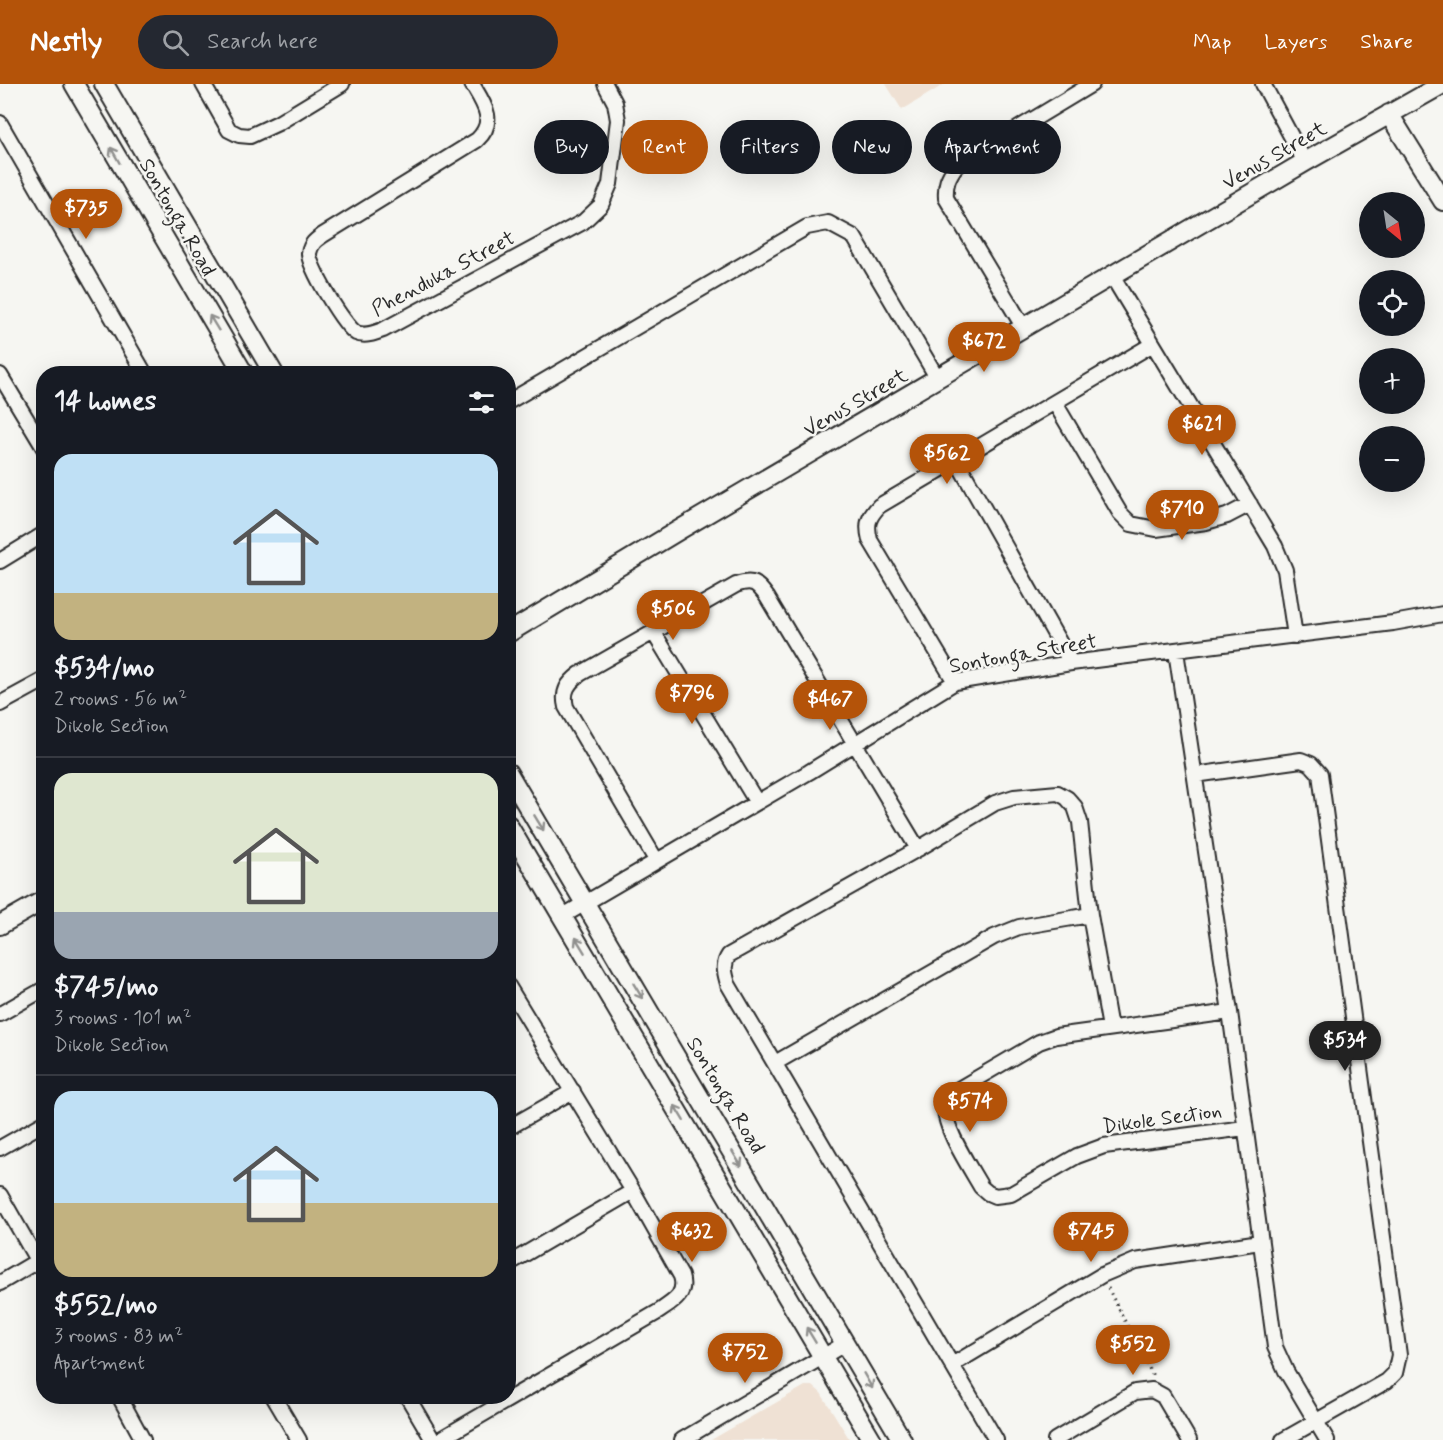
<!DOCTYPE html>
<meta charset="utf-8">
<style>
body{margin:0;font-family:Mynerve,sans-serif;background:#242831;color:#f1f3f6;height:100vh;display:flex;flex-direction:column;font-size:22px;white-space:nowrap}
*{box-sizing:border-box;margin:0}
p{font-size:20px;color:#9ea1a6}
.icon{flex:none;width:33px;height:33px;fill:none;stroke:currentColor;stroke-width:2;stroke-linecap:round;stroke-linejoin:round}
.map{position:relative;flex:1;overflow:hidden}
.side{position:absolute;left:36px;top:282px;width:480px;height:1038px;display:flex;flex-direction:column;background:#171b24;border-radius:24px;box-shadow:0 6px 24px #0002}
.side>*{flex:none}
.hud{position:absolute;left:534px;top:36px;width:570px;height:54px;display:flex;gap:12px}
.needle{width:39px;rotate:150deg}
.tools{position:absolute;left:1359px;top:108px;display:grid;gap:12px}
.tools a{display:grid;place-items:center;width:66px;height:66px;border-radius:50%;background:#171b24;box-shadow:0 6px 24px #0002;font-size:30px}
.price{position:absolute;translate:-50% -51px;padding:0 14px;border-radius:21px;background:#b45309;color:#fff;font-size:20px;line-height:39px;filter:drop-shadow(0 2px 3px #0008)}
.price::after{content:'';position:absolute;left:50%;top:36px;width:18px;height:14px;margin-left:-9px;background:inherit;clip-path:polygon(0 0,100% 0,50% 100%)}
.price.active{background:#222;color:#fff}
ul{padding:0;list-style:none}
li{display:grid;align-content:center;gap:12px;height:318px;padding:0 18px}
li+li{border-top:2px solid #363941}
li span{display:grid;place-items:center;height:186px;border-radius:18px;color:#555}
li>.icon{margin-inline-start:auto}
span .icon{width:108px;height:108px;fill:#fffc;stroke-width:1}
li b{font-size:26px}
h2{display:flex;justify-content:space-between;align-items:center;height:72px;padding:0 18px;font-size:26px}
.pill{padding:0 21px;border-radius:27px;background:#171b24;box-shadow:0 6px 24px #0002;font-size:21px;line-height:54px}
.pill.active{background:#b45309;color:#fff}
header{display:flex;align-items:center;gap:36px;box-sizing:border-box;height:84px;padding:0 30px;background:#b45309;color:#fff}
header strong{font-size:28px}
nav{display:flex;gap:33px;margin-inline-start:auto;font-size:21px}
.search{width:420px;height:54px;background:#242831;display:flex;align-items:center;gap:15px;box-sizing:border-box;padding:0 21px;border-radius:33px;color:#9ea1a6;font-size:22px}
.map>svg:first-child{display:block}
.built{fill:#efe1d4}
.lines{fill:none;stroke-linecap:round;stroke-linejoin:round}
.street-casing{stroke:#2b2b2b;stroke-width:18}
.secondary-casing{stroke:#2b2b2b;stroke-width:22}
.path{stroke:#2b2b2b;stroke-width:3;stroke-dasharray:1.5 4.5;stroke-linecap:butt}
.street{stroke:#f6f6f2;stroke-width:14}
.secondary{stroke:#f6f6f2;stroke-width:18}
.oneway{stroke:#90908e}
.labels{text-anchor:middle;stroke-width:5;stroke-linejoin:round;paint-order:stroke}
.street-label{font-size:21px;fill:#2b2b2b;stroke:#f6f6f2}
</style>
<header>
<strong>Nestly</strong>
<div class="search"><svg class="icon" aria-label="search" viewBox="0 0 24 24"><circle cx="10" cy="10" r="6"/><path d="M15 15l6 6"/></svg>Search here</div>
<nav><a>Map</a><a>Layers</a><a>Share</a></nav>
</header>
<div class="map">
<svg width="1443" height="1356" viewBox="0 0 1443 1356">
<rect width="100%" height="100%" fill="#f6f6f2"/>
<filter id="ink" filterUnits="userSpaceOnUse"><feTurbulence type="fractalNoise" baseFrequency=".0167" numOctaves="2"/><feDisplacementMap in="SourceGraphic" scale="12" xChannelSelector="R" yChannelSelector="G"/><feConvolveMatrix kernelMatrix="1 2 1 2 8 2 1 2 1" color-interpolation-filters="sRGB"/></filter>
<g filter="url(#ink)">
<path class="built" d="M886 0H945L902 26Z
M805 1302H813L821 1309 850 1356H711Z"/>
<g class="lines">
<defs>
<path id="street" d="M203 0 229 46 239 51 250 52 278 39 342 0
M472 0C484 20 497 37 477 56L323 151C316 156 311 159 309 169 308 182 344 242 356 249 365 253 375 249 383 246L583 138 601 121 610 100 618 36 615 19 605 0
M1263 0 1305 78
M0 39 145 290
M1112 192 1275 462 1285 486 1295 552
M1024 244 946 114C945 100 948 93 956 82L1092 0
M0 291 44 364
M508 318 807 143 828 139 854 153 938 295
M1055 319 1120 429 1131 440 1156 445 1206 438 1227 432 1250 420
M957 377 1071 579
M0 477 44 450
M654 549 756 717
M1176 567 1230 928 1275 1263 1286 1287 1327 1356
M955 598 870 456C866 440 868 434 879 422L1153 260
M0 620 44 596
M1195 691 1301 676 1311 680 1320 690 1399 1271 1395 1289 1387 1297 1283 1356
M656 776 566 623C562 607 568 599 580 590L736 501C753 495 757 499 767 513L918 765
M563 832 809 688 955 598 1071 579 1393 539 1443 530
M1230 928 1056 952 1039 958 957 1006C953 1010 948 1014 946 1021 940 1039 971 1085 981 1103L988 1109 995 1112 1011 1110 1077 1072 1104 1062 1245 1044
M0 930 44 905
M775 979 994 853 1019 843 1090 831
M508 1044 573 1007
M0 1064 44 1039
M0 1111 37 1176
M508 1180 633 1107
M0 1199 44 1173
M952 1281 1102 1191 1135 1177 1260 1158
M119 1312 143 1356
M273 1312 299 1356
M407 1312 433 1356
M439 1356 658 1228C673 1218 687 1211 681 1192L633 1107 508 902
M682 1356 846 1259
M996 1356 728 900C725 889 722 881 729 871L918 765 995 719 1014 713 1058 709 1067 714 1075 723 1080 738 1090 831 1110 944
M1055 1356 1135 1308 1152 1306 1163 1312 1189 1356"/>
<path id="secondary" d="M74 0 244 290
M104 0 274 290
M1389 30 1443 117
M508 549 679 446 1305 78 1443 0
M508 689 902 1356
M508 741 872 1356
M0 841 44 816"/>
</defs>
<use href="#street" class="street-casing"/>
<use href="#secondary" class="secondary-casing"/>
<path class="path" d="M1108 1204 1153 1292"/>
<use href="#street" class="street"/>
<use href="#secondary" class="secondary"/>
</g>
<defs><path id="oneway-shaft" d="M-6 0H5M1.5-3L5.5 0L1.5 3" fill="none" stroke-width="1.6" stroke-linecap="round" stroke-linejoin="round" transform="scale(1.5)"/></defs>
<g class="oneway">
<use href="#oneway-shaft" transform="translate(115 71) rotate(-120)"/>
<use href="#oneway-shaft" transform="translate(214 239) rotate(-121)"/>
<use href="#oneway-shaft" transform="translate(539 739) rotate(59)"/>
<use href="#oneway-shaft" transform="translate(580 861) rotate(-121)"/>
<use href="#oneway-shaft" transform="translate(638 907) rotate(59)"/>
<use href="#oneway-shaft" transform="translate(679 1029) rotate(-121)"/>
<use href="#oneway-shaft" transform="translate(737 1075) rotate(59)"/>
<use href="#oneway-shaft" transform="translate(811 1251) rotate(-121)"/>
<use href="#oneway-shaft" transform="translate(868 1297) rotate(60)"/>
</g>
</g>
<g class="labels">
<g class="street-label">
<text transform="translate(1274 71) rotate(-30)" y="7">Venus Street</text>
<text transform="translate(178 133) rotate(60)" y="7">Sontonga Road</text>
<text transform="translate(443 189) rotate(-28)" y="7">Phenduka Street</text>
<text transform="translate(855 318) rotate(-30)" y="7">Venus Street</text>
<text transform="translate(1023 569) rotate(-10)" y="7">Sontonga Street</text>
<text transform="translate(726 1011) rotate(59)" y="7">Sontonga Road</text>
<text transform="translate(1162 1034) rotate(-8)" y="7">Dikole Section</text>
</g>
</g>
</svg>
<div class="tools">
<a><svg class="needle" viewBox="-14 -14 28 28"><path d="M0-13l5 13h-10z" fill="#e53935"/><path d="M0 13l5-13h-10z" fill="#9ea1a6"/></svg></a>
<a><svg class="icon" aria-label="locate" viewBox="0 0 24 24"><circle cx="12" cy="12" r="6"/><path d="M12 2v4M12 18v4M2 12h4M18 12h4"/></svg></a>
<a>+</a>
<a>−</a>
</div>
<b class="price" style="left:86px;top:156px">$735</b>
<b class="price" style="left:984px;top:289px">$672</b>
<b class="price" style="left:1202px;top:372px">$621</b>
<b class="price" style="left:947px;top:401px">$562</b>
<b class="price" style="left:1182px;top:457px">$710</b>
<b class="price" style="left:673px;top:557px">$506</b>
<b class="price" style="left:692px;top:641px">$796</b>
<b class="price" style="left:830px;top:647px">$467</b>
<b class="price active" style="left:1345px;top:988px">$534</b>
<b class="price" style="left:970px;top:1049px">$574</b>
<b class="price" style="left:692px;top:1179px">$632</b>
<b class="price" style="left:1091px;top:1179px">$745</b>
<b class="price" style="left:1133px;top:1292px">$552</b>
<b class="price" style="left:745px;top:1300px">$752</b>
<div class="hud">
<a class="pill">Buy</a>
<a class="pill active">Rent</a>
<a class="pill">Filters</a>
<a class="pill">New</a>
<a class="pill">Apartment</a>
</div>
<section class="side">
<h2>14 homes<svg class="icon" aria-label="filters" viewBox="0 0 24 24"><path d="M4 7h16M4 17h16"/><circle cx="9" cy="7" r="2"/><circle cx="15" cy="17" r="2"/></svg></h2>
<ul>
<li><span style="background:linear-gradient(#bfe0f5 75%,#c2b280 0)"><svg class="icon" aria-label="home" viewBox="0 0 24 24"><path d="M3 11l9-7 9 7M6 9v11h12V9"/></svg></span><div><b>$534/mo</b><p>2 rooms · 56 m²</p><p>Dikole Section</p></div></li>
<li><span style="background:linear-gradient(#dfe7d0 75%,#9aa5b1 0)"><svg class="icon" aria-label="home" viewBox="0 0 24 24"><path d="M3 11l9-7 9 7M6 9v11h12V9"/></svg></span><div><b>$745/mo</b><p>3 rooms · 101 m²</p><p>Dikole Section</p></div></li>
<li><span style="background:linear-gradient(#bfe0f5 60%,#c2b280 0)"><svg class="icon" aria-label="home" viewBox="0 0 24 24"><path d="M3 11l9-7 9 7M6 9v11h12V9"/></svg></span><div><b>$552/mo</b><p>3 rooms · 83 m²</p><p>Apartment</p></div></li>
</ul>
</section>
</div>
